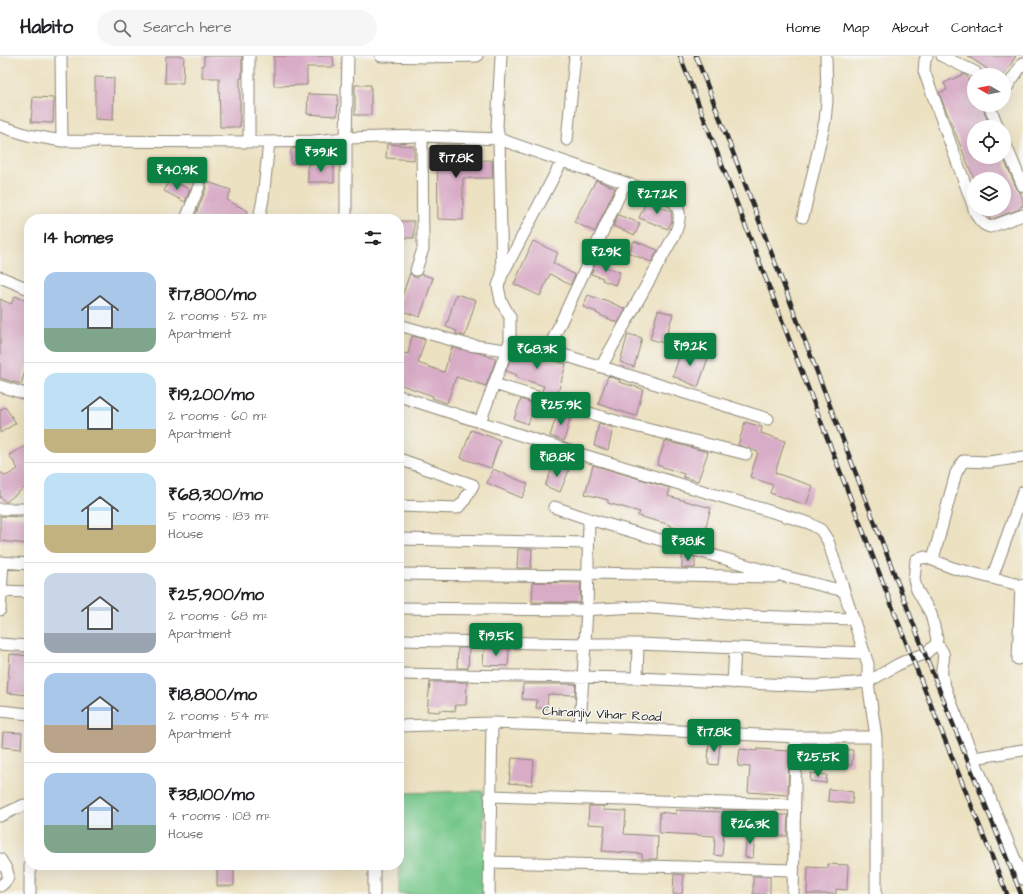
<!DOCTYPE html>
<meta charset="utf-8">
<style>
body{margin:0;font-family:"Architects Daughter",sans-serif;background:#f6f6f6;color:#202124;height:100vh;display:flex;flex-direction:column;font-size:15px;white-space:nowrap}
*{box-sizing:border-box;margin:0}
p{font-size:13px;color:#757577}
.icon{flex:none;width:22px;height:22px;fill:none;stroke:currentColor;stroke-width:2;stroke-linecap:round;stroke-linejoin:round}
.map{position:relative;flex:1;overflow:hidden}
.drawer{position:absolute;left:24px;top:158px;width:380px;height:656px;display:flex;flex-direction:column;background:#fff;border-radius:16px;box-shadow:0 4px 16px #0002}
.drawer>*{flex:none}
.needle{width:26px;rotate:279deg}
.controls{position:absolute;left:967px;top:12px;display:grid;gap:8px}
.controls a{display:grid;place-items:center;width:44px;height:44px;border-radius:50%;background:#fff;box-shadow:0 4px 16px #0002;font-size:20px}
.price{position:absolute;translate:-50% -34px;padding:0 9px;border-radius:4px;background:#0b8043;color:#fff;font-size:13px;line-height:26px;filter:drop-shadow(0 1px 2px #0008)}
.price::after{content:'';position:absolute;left:50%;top:24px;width:12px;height:9px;margin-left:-6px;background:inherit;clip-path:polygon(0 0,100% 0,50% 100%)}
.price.current{background:#222;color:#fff}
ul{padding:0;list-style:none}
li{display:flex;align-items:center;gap:12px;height:100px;padding:0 20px}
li+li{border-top:1px solid #e0e0e0}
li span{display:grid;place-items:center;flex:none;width:112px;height:80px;border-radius:12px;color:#555}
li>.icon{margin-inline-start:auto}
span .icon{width:48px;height:48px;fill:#fffc;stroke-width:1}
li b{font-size:17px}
h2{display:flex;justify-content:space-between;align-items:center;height:48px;padding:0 20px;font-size:17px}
header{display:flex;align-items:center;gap:24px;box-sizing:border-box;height:56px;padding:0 20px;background:#fff;border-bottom:1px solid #e0e0e0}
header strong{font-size:19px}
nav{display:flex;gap:22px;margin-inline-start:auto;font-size:14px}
.search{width:280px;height:36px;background:#f6f6f6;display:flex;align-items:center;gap:10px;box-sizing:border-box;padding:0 14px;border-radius:22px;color:#757577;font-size:15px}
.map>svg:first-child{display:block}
.green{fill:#75c789;stroke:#50795a}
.building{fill:#d8abc6}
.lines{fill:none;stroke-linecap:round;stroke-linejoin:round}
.minor-casing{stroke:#8c8676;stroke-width:13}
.minor{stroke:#fff;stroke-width:11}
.rail-casing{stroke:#2b2b2b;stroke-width:4.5}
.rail{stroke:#f6f6f2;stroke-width:3;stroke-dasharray:9;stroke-linecap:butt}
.labels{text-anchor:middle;stroke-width:3;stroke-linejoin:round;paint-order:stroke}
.street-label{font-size:13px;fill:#2b2b2b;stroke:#f6f6f2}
</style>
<header>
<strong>Habito</strong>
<div class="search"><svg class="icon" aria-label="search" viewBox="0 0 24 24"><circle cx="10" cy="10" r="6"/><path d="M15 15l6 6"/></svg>Search here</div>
<nav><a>Home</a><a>Map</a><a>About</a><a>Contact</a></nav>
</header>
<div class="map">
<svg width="1023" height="838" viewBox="0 0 1023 838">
<rect width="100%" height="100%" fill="#f6f6f2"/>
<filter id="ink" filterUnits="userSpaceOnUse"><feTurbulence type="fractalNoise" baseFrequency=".025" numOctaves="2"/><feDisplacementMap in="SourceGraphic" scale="8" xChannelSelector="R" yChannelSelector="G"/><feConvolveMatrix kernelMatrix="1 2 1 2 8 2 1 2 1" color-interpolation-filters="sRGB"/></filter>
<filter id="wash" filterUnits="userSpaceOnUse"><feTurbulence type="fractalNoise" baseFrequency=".012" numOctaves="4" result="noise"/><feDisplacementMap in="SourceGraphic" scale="16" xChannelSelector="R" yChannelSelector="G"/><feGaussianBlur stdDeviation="0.9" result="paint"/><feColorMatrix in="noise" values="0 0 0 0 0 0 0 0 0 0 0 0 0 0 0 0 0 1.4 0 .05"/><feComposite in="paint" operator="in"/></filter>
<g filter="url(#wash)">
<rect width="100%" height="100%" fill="#ece1c1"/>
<path class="green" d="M483 735 485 838H399V737Z"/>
<g id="blocks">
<path class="building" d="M166 0H184L183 27H165Z
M204 0H242V22H240V71H220L219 22H202V9H204Z
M274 0H333L334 11H307V29L274 30Z
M968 0H1016L1004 19H996Z
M964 18 967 20 969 25 972 23 974 25V49H982L990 71H974V101H1003L1017 133 1020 136 1023 143V150L1020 151V153L990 164 986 153H1004V123H974L939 37 947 34 944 27Z
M95 21 114 22 113 64 95 63Z
M355 29H371V59H355Z
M308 38 338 39 337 60 307 58Z
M33 41 54 42 53 67 31 66Z
M387 88 414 90V104L386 102Z
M437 88 462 89V105L492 104 493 122H463V164L438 163Z
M307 92V107L291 108V93Z
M308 108H334V126H308Z
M170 123 190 134 185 146 164 135Z
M596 124 615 132 595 176 574 166Z
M205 125 231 134 227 144 248 155 244 163H194L206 133Z
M646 146 671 155 672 164 668 173 639 162Z
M618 159 640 167 635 179 613 170Z
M399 165H414V182H399Z
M533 185 558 197 553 207 575 219 570 229 550 218 540 240 514 228Z
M634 185 658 194 651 206 629 197Z
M596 206 606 209 605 211 620 216 615 229 602 224 603 222 591 218Z
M410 217 414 221H418L421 218 433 222 420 261 399 254V249Z
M456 238 476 244 465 280 456 278 457 275 446 271Z
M588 239 602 244 603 243 626 253 618 267 596 257 597 256 583 251Z
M15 240 29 246V303L21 328 0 322V243L11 248Z
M658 254 673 258 664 287 650 283Z
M628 278 642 282 634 311 620 306Z
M412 280 425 284 418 307 441 315 444 316 452 291 479 297 496 303 486 330 456 321 447 347 432 342 433 340 399 328V296L408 298Z
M682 292 708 302 698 331 673 320Z
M514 293 539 299V301L566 308 557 340 542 335 544 330 516 321 517 319 506 315Z
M608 320 620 324 619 326 643 333 636 360 598 348Z
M521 343 535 348 528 368 514 363Z
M5 351 16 367 0 377V354Z
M558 355 571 359 564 385 550 380Z
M745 366 762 371 761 377 785 385 775 417 813 430 806 449 770 437 773 429 750 421 758 396 738 389Z
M599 367 613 372 608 394 594 390Z
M471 374 500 384 491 412 461 402Z
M665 385 708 396 698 425 683 421 684 418 657 409Z
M29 388V428L6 446 0 441V416L6 420 18 413 9 399Z
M554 408 569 414 560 436 545 430Z
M593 409 670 432 668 440 711 452 703 480 692 477 693 476 671 471V469L638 460 640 456 608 447V444L585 438Z
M493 413 528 428 522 442 487 427Z
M0 460 29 461 28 488 0 485Z
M518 493H532L531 512H517Z
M682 498 695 501V512H682Z
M533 526 581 527 580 547 532 546Z
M458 592H469L468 612H457Z
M484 593H509L508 610 483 609Z
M10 598 29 600V639L7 637Z
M430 626H467L466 649H456L455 655 440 654 439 656 427 655Z
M523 628H576L575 639 548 638 547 652H536L537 644 522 643Z
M3 676 22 677 21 693 2 691Z
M709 686 720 687 718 709 708 708Z
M740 693 757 695V693L789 695 788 739 748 736 750 711 738 710Z
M830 693 853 694 852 709 829 708Z
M512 702 534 704 532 729 509 727Z
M811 717 827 719 826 727 810 725Z
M829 733 853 736 852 748 828 745Z
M589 750H604L603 754 626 755 624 778 658 780 657 803H642V798L602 795 605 769 588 768Z
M676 754 723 756V754L747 755 746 774H724L722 800 714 799 715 780 659 777 660 756 676 758Z
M779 759H788L787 780H778Z
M747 776 755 777 753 802 745 801Z
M828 808 848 809 847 834 836 833V838H807L808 811 828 812Z
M217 809H234V830H217Z
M674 818 684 819 682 838H673Z
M753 820H770V838H753Z"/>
</g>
</g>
<g filter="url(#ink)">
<use href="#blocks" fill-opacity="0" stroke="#8c8676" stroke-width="1"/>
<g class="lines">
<defs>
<path id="minor" d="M61 0 62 85
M249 0V86
M381 0 425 1 477 0
M927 0 925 4 924 15 974 152
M942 0 975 16 977 19
M1004 30 1007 31 1023 7
M989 49 998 71
M0 70 28 79 62 85 269 86 313 85 346 82 422 80 499 83 497 70 501 0
M567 84 575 0
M1004 85 1023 130
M974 153C977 161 982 169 990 171L1023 159
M803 161 825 65 827 45 826 0
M186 163 199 130
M259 163 263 143 269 86
M346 163V82L348 0
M416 214 423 193 422 80
M502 219 499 83 666 141C683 150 681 162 675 178L601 311
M0 221 29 233
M399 269 469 289 506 294
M510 285 548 294 768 363
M548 294 625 127
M494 328 619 366 746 398
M0 330 29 339
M399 340 570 395 809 467 821 474 828 485 844 535
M480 366 510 285V261L501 245 498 230 502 219 562 105
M399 403 473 429 463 447 457 452 399 450
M554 451 589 463 787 521 844 535 868 608V626L876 681V838
M0 453H29
M399 483 588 487
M933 503 956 417 963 405 989 406 1023 401
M0 506 29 508
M399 518 587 520 594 517 774 521
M992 522 1023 436
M1 535 29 536
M399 552 581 554 638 551 752 560 853 563
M0 554 3 506
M399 584 585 588H638L864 597
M0 588 29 590
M936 588C950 599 940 606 942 620 943 626 946 633 948 639L1023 823
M1018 603 1021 529
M399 618 637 622 813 630 868 626 897 609 912 602 925 598 936 588 937 583 931 558 917 534 914 524 916 504 925 501 953 512 1023 530
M637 622 638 588
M733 627 735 592
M0 655 29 658
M399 670 492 667 580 670 796 681H876
M580 670 587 553 589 463
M974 702 1023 694
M490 740 795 749
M0 760 24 749
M0 803C7 814 14 821 0 830
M490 806 793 814
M30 838V809
M374 838V809
M489 838 492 667
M793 838 796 681"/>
</defs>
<use href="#minor" class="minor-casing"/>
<use href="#minor" class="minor"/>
<defs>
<path id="rail" d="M680 0 912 602 1007 838
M696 0 925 598 1021 838"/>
</defs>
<use href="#rail" class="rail-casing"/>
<use href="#rail" class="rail"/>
</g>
</g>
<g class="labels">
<g class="street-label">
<text transform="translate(602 657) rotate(3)" y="5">Chiranjiv Vihar Road</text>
</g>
</g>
</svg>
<div class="controls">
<a><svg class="needle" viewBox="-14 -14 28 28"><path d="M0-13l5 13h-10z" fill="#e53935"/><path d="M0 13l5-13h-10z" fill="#757577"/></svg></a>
<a><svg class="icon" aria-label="locate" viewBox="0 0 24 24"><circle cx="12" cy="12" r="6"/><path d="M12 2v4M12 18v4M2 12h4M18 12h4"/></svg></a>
<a><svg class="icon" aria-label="layers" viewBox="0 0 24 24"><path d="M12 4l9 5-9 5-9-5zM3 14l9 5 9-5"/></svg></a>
</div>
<b class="price" style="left:321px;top:117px">₹39.1K</b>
<b class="price current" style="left:456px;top:123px">₹17.8K</b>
<b class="price" style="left:177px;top:135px">₹40.9K</b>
<b class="price" style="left:657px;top:159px">₹27.2K</b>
<b class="price" style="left:606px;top:217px">₹29K</b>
<b class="price" style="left:690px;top:311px">₹19.2K</b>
<b class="price" style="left:537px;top:314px">₹68.3K</b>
<b class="price" style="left:561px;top:370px">₹25.9K</b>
<b class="price" style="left:557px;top:422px">₹18.8K</b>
<b class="price" style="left:688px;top:506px">₹38.1K</b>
<b class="price" style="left:496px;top:601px">₹19.5K</b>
<b class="price" style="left:714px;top:697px">₹17.8K</b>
<b class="price" style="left:818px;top:722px">₹25.5K</b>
<b class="price" style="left:750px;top:789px">₹26.3K</b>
<section class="drawer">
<h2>14 homes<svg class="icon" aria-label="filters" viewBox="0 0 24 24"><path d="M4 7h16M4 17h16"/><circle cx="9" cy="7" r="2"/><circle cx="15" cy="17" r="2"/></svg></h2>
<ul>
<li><span style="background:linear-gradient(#a9c7e8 70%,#7fa58c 0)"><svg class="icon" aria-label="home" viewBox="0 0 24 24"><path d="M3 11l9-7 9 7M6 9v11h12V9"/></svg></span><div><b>₹17,800/mo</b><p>2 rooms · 52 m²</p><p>Apartment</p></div></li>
<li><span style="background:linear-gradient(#bfe0f5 70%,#c2b280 0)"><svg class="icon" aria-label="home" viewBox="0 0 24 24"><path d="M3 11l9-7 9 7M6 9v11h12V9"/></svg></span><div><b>₹19,200/mo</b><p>2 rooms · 60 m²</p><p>Apartment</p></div></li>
<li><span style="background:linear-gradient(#bfe0f5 65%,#c2b280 0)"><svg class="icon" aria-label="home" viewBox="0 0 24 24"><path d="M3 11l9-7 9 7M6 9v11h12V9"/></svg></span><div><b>₹68,300/mo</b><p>5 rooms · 183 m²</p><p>House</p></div></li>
<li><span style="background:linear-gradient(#c9d6e8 75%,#9aa5b1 0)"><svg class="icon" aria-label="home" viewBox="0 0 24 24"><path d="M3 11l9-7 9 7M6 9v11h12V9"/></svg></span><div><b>₹25,900/mo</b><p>2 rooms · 68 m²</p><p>Apartment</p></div></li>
<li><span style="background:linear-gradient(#a9c7e8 65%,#b9a48a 0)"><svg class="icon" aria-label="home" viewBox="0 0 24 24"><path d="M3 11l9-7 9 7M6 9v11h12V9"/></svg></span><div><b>₹18,800/mo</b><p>2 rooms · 54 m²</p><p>Apartment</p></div></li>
<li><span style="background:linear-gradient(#a9c7e8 65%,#7fa58c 0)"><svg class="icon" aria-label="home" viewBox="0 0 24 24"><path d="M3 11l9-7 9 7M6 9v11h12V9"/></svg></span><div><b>₹38,100/mo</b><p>4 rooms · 108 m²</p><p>House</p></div></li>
</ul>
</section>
</div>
